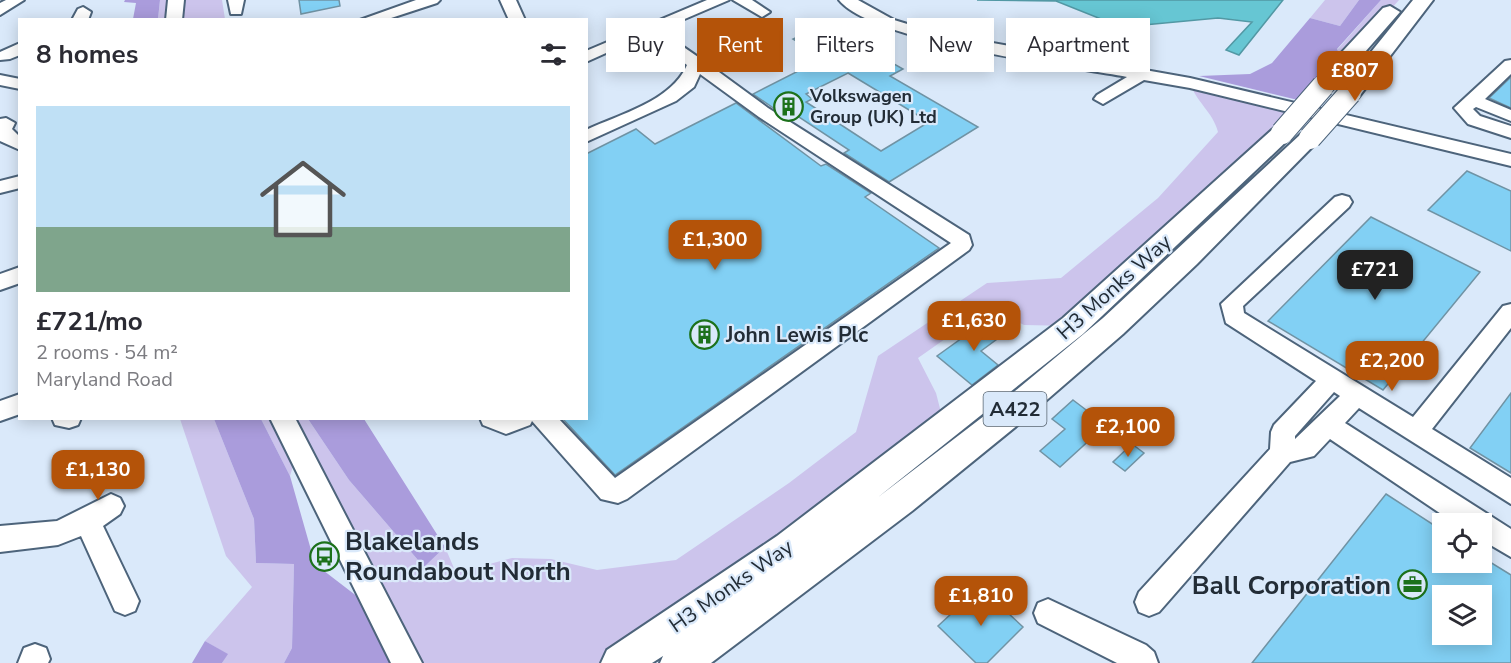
<!DOCTYPE html>
<meta charset="utf-8">
<style>
body{margin:0;font-family:"Nunito Sans",sans-serif;background:#f2f2f3;color:#2b2b33;height:100vh;display:flex;flex-direction:column;font-size:22px;white-space:nowrap}
*{box-sizing:border-box;margin:0}
p{font-size:20px;color:#7c7c81}
.icon{flex:none;width:33px;height:33px;fill:none;stroke:currentColor;stroke-width:2;stroke-linecap:round;stroke-linejoin:round}
.map{position:relative;flex:1;overflow:hidden}
.panel{position:absolute;left:18px;top:18px;width:570px;height:402px;display:flex;flex-direction:column;background:#fff;border-radius:0px;box-shadow:0 3px 15px #0003}
.panel>*{flex:none}
.top-card{position:absolute;left:606px;top:18px;width:570px;height:54px;display:flex;gap:12px}
.fabs{position:absolute;left:1432px;top:513px;display:grid;gap:12px}
.fabs a{display:grid;place-items:center;width:60px;height:60px;border-radius:0px;background:#fff;box-shadow:0 3px 15px #0003;font-size:30px}
.price{position:absolute;translate:-50% -51px;padding:0 14px;border-radius:12px;background:#b45309;color:#fff;font-size:20px;line-height:39px;filter:drop-shadow(0 2px 3px #0008)}
.price::after{content:'';position:absolute;left:50%;top:36px;width:18px;height:14px;margin-left:-9px;background:inherit;clip-path:polygon(0 0,100% 0,50% 100%)}
.price.active{background:#222;color:#fff}
ul{padding:0;list-style:none}
li{display:grid;align-content:center;gap:12px;height:318px;padding:0 18px}
li span{display:grid;place-items:center;height:186px;border-radius:0px;color:#555}
li>.icon{margin-inline-start:auto}
span .icon{width:108px;height:108px;fill:#fffc;stroke-width:1}
li b{font-size:26px}
h2{display:flex;justify-content:space-between;align-items:center;height:72px;padding:0 18px;font-size:26px}
.pill{padding:0 21px;border-radius:0px;background:#fff;box-shadow:0 3px 15px #0003;font-size:21px;line-height:54px}
.pill.active{background:#b45309;color:#fff}
.map>svg:first-child{display:block}
.green{fill:#ccc4ec}
.forest{fill:#aa9cdc}
.water{fill:#66c6d3;stroke:#5298a4;stroke-width:1.5}
.building{fill:#82d0f4;stroke:#7093a4;stroke-width:1.5;fill-rule:evenodd}
.lines{fill:none;stroke-linecap:round;stroke-linejoin:round}
.minor-casing{stroke:#4d647b;stroke-width:4}
.major-casing{stroke:#4d647b;stroke-width:4}
.minor{fill:#fff;fill-rule:evenodd}
.major{fill:#fff;fill-rule:evenodd}
.major-bridge-casing{stroke:#4d647b;stroke-width:24;stroke-linecap:butt}
.major-bridge{stroke:#fff;stroke-width:22}
.labels{text-anchor:middle;stroke-width:4.5;stroke-linejoin:round;paint-order:stroke}
.far-poi-label{font-size:18px;font-weight:bold;fill:#222c36;stroke:#dae9fa;text-anchor:start}
.shield{fill:#dae9fa;stroke:#596571;stroke-width:1.5}
.shield-label{font-size:20px;font-weight:bold;fill:#222c36}
.street-label{font-size:21px;fill:#222c36;stroke:#dae9fa}
.poi-label{font-size:21px;font-weight:bold;fill:#222c36;stroke:#dae9fa;text-anchor:start}
.near-poi-label{font-size:26px;font-weight:bold;fill:#222c36;stroke:#dae9fa;text-anchor:start}
</style>
<div class="map">
<svg width="1511" height="663" viewBox="0 0 1511 663">
<rect width="100%" height="100%" fill="#dae9fa"/>
<path class="green" d="M160 0H222L225 19 158 20Z
M1325 0H1359L1340 26 1310 18Z
M1381 0H1399L1343 64 1337 50Z
M1190 83 1303 108 1073 326 1024 325 989 308 918 358 936 393 945 428 620 663H411L298 450 290 476 261 419H308L349 480 424 567 445 547 456 573 512 558 551 559 597 570 676 560 789 483 856 432 878 356 987 283 1061 278 1158 198 1218 132C1213 112 1196 102 1190 83Z
M180 419H214L254 519 256 563 294 564 292 648 284 663H222L227 654 205 641 252 587 226 556Z"/>
<path class="forest" d="M125 0H160L158 19H133L136 3 124 2Z
M1359 0H1381L1337 49 1343 64 1306 102 1199 76 1250 74 1272 63 1310 18 1340 26Z
M214 419H261L290 476 315 564 384 617 407 663H284L292 648 294 564 256 563 254 519Z
M308 419H364L445 547 424 567 349 480Z
M205 641 228 654 222 663H192Z"/>
<path class="water" d="M977 0H1283L1239 55 1226 50 1252 22 1218 18 1133 26 1101 19 1056 1Z"/>
<path class="building" d="M299 0H339L340 6 301 14Z
M822 25 851 42 842 46 869 62 880 56 903 69 890 76 978 127 889 182 844 153 849 150 790 111 782 114 753 94 824 58 793 39ZM848 73 929 122 881 151 806 102 812 99 806 94Z
M1511 77V108L1489 98Z
M736 103 821 166 826 164 871 193 865 197 939 248 615 475 562 418H586V154L636 129 655 144Z
M1467 171 1511 191V251L1428 210Z
M1371 217 1480 272 1383 390 1268 321Z
M990 318 1008 331 981 351 998 365 972 385 937 356Z
M1511 393V473L1470 448Z
M1073 400 1106 425 1060 467 1040 451 1065 429 1052 419Z
M1132 444 1144 453 1125 471 1113 462Z
M1386 494 1443 531V562H1482V557L1511 575V663H1252ZM1443 596H1482V634H1443Z
M980 587 1023 627 987 663H976L938 626Z"/>
<g class="lines">
<defs>
<path id="minor" d="M6 0H24L0 15V3Z
M168 0H184L182 20H166Z
M228 0H244L241 14H231Z
M416 0H440L437 3 385 20H360Z
M500 0H516L525 20H509Z
M707 0H729L659 30 698 57 722 46H734L736 49 734 52 708 64 768 108 969 235 972 245 969 250 627 499 618 503 601 499 532 421 530 425 506 434 483 425 480 418H558L615 478 951 243 759 117 700 74 694 87 676 101 586 142V130C620 114 672 101 687 65L646 35 586 62V51Z
M733 0H752L770 12 762 17Z
M839 0H858L894 20 937 33 1190 78 1511 154V166L1190 88 1144 80 1103 104 1094 99 1097 95 1127 77C1068 66 873 42 839 0Z
M83 7 91 12 88 20H72L78 9Z
M20 43V55L10 59 0 60V52Z
M1511 60V74L1485 99 1511 110V121L1476 107 1473 109 1480 116 1511 126V138L1468 124 1454 108 1505 61Z
M0 75 20 79V89L0 85Z
M6 118 15 123 12 129 20 137V150L0 141V119Z
M20 176V188L0 193V181Z
M1342 195 1349 197 1352 202 1349 207 1243 306 1244 313 1413 417 1503 306 1511 304V328L1432 429 1511 478V504L1359 408 1345 423 1511 529V557L1482 540V524H1456L1330 439 1314 456 1290 462 1159 612 1149 616 1139 612 1135 602 1139 592 1270 449 1271 432 1274 425 1316 381 1226 323 1221 304 1335 197ZM1334 392 1340 396 1295 439V436Z
M20 267V283L0 290V274Z
M20 394V414L0 421V401Z
M52 418H81L78 425 69 428 55 425Z
M270 418H295L422 663H391Z
M111 494 120 498 124 506 120 514 103 526 139 601 135 611 125 615 115 611 81 536 58 545 0 552V526L57 521Z
M1048 599 1146 645 1154 652 1158 663H1117L1038 623 1034 613 1038 603Z
M35 644 46 648 50 659 48 663H18L24 648Z"/>
<path id="major" d="M1413 0H1433L1358 98H1342L1339 93 1342 88Z
M1390 6 1400 12 1331 91H1315L1312 86 1315 81 1383 8Z
M1282 126 1290 128 1293 133 1290 138 1083 334 877 498 997 406 1103 318 1302 133H1318L1321 138 1197 264 1123 334 1019 424 912 511 711 663H660L663 656 652 663H601L607 650 777 536 1063 318 1274 128Z"/>
</defs>
<use href="#minor" class="minor-casing"/>
<use href="#major" class="major-casing"/>
<use href="#minor" class="minor"/>
<use href="#major" class="major"/>
<defs>
<path id="major-bridge" d="M1282 133 1323 86
M1310 138 1350 93"/>
</defs>
<use href="#major-bridge" class="major-bridge-casing"/>
<use href="#major-bridge" class="major-bridge"/>
</g>
<defs>
<symbol id="building-ring" viewBox="-11 -11 22 22"><circle r="9.5" fill="#dae9fa" stroke="#1c711b" stroke-width="1.5"/><path d="M-4-6H4V6H1V3H-1V6H-4ZM-2.5-4.3h1.7v1.8h-1.7ZM.8-4.3h1.7v1.8H.8ZM-2.5-1h1.7V.8h-1.7ZM.8-1h1.7V.8H.8Z" fill="#1c711b"/></symbol>
<symbol id="bus-ring" viewBox="-11 -11 22 22"><circle r="9.5" fill="#dae9fa" stroke="#1c711b" stroke-width="1.5"/><path d="M-5-6H5V4H4V6H2V4H-2V6H-4V4H-5ZM-3.5-4V0h7V-4ZM-3.5 1.2v1.5H-2V1.2ZM2 1.2v1.5H3.5V1.2Z" fill="#1c711b"/></symbol>
<symbol id="office-ring" viewBox="-11 -11 22 22"><circle r="9.5" fill="#dae9fa" stroke="#1c711b" stroke-width="1.5"/><path d="M-6-3h4V-5.5h4V-3h4V5H-6ZM-1-4.5V-3h2v-1.5ZM-6 0V1H6V0Z" fill="#1c711b"/></symbol>
</defs>
<g fill-rule="evenodd">
<use href="#building-ring" x="772" y="90" width="33" height="33"/>
<use href="#building-ring" x="688" y="318" width="33" height="33"/>
<use href="#bus-ring" x="308" y="540" width="33" height="33"/>
<use href="#office-ring" x="1396" y="568" width="33" height="33"/>
</g>
<g class="labels">
<g class="far-poi-label">
<text x="810" y="102">Volkswagen<tspan x="810" dy="21">Group (UK) Ltd</tspan></text>
</g>
<rect class="shield" x="983.5" y="392" width="63" height="34" rx="4.5"/>
<g class="shield-label">
<text x="1015" y="416">A422</text>
</g>
<g class="street-label">
<text transform="translate(1114 287) rotate(-42)" y="7">H3 Monks Way</text>
<text transform="translate(731 586) rotate(-35)" y="7">H3 Monks Way</text>
</g>
<g class="poi-label">
<text x="726" y="342">John Lewis Plc</text>
</g>
<g class="near-poi-label">
<text x="345" y="550">Blakelands<tspan x="345" dy="30">Roundabout North</tspan></text>
<text x="1391" y="594" text-anchor="end">Ball Corporation</text>
</g>
</g>
</svg>
<div class="fabs">
<a><svg class="icon" aria-label="locate" viewBox="0 0 24 24"><circle cx="12" cy="12" r="6"/><path d="M12 2v4M12 18v4M2 12h4M18 12h4"/></svg></a>
<a><svg class="icon" aria-label="layers" viewBox="0 0 24 24"><path d="M12 4l9 5-9 5-9-5zM3 14l9 5 9-5"/></svg></a>
</div>
<b class="price" style="left:1355px;top:102px">£807</b>
<b class="price" style="left:715px;top:271px">£1,300</b>
<b class="price active" style="left:1375px;top:301px">£721</b>
<b class="price" style="left:974px;top:352px">£1,630</b>
<b class="price" style="left:1392px;top:392px">£2,200</b>
<b class="price" style="left:1128px;top:458px">£2,100</b>
<b class="price" style="left:98px;top:501px">£1,130</b>
<b class="price" style="left:981px;top:627px">£1,810</b>
<div class="top-card">
<a class="pill">Buy</a>
<a class="pill active">Rent</a>
<a class="pill">Filters</a>
<a class="pill">New</a>
<a class="pill">Apartment</a>
</div>
<section class="panel">
<h2>8 homes<svg class="icon" aria-label="filters" viewBox="0 0 24 24"><path d="M4 7h16M4 17h16"/><circle cx="9" cy="7" r="2"/><circle cx="15" cy="17" r="2"/></svg></h2>
<ul>
<li><span style="background:linear-gradient(#bfe0f5 65%,#7fa58c 0)"><svg class="icon" aria-label="home" viewBox="0 0 24 24"><path d="M3 11l9-7 9 7M6 9v11h12V9"/></svg></span><div><b>£721/mo</b><p>2 rooms · 54 m²</p><p>Maryland Road</p></div></li>
</ul>
</section>
</div>
